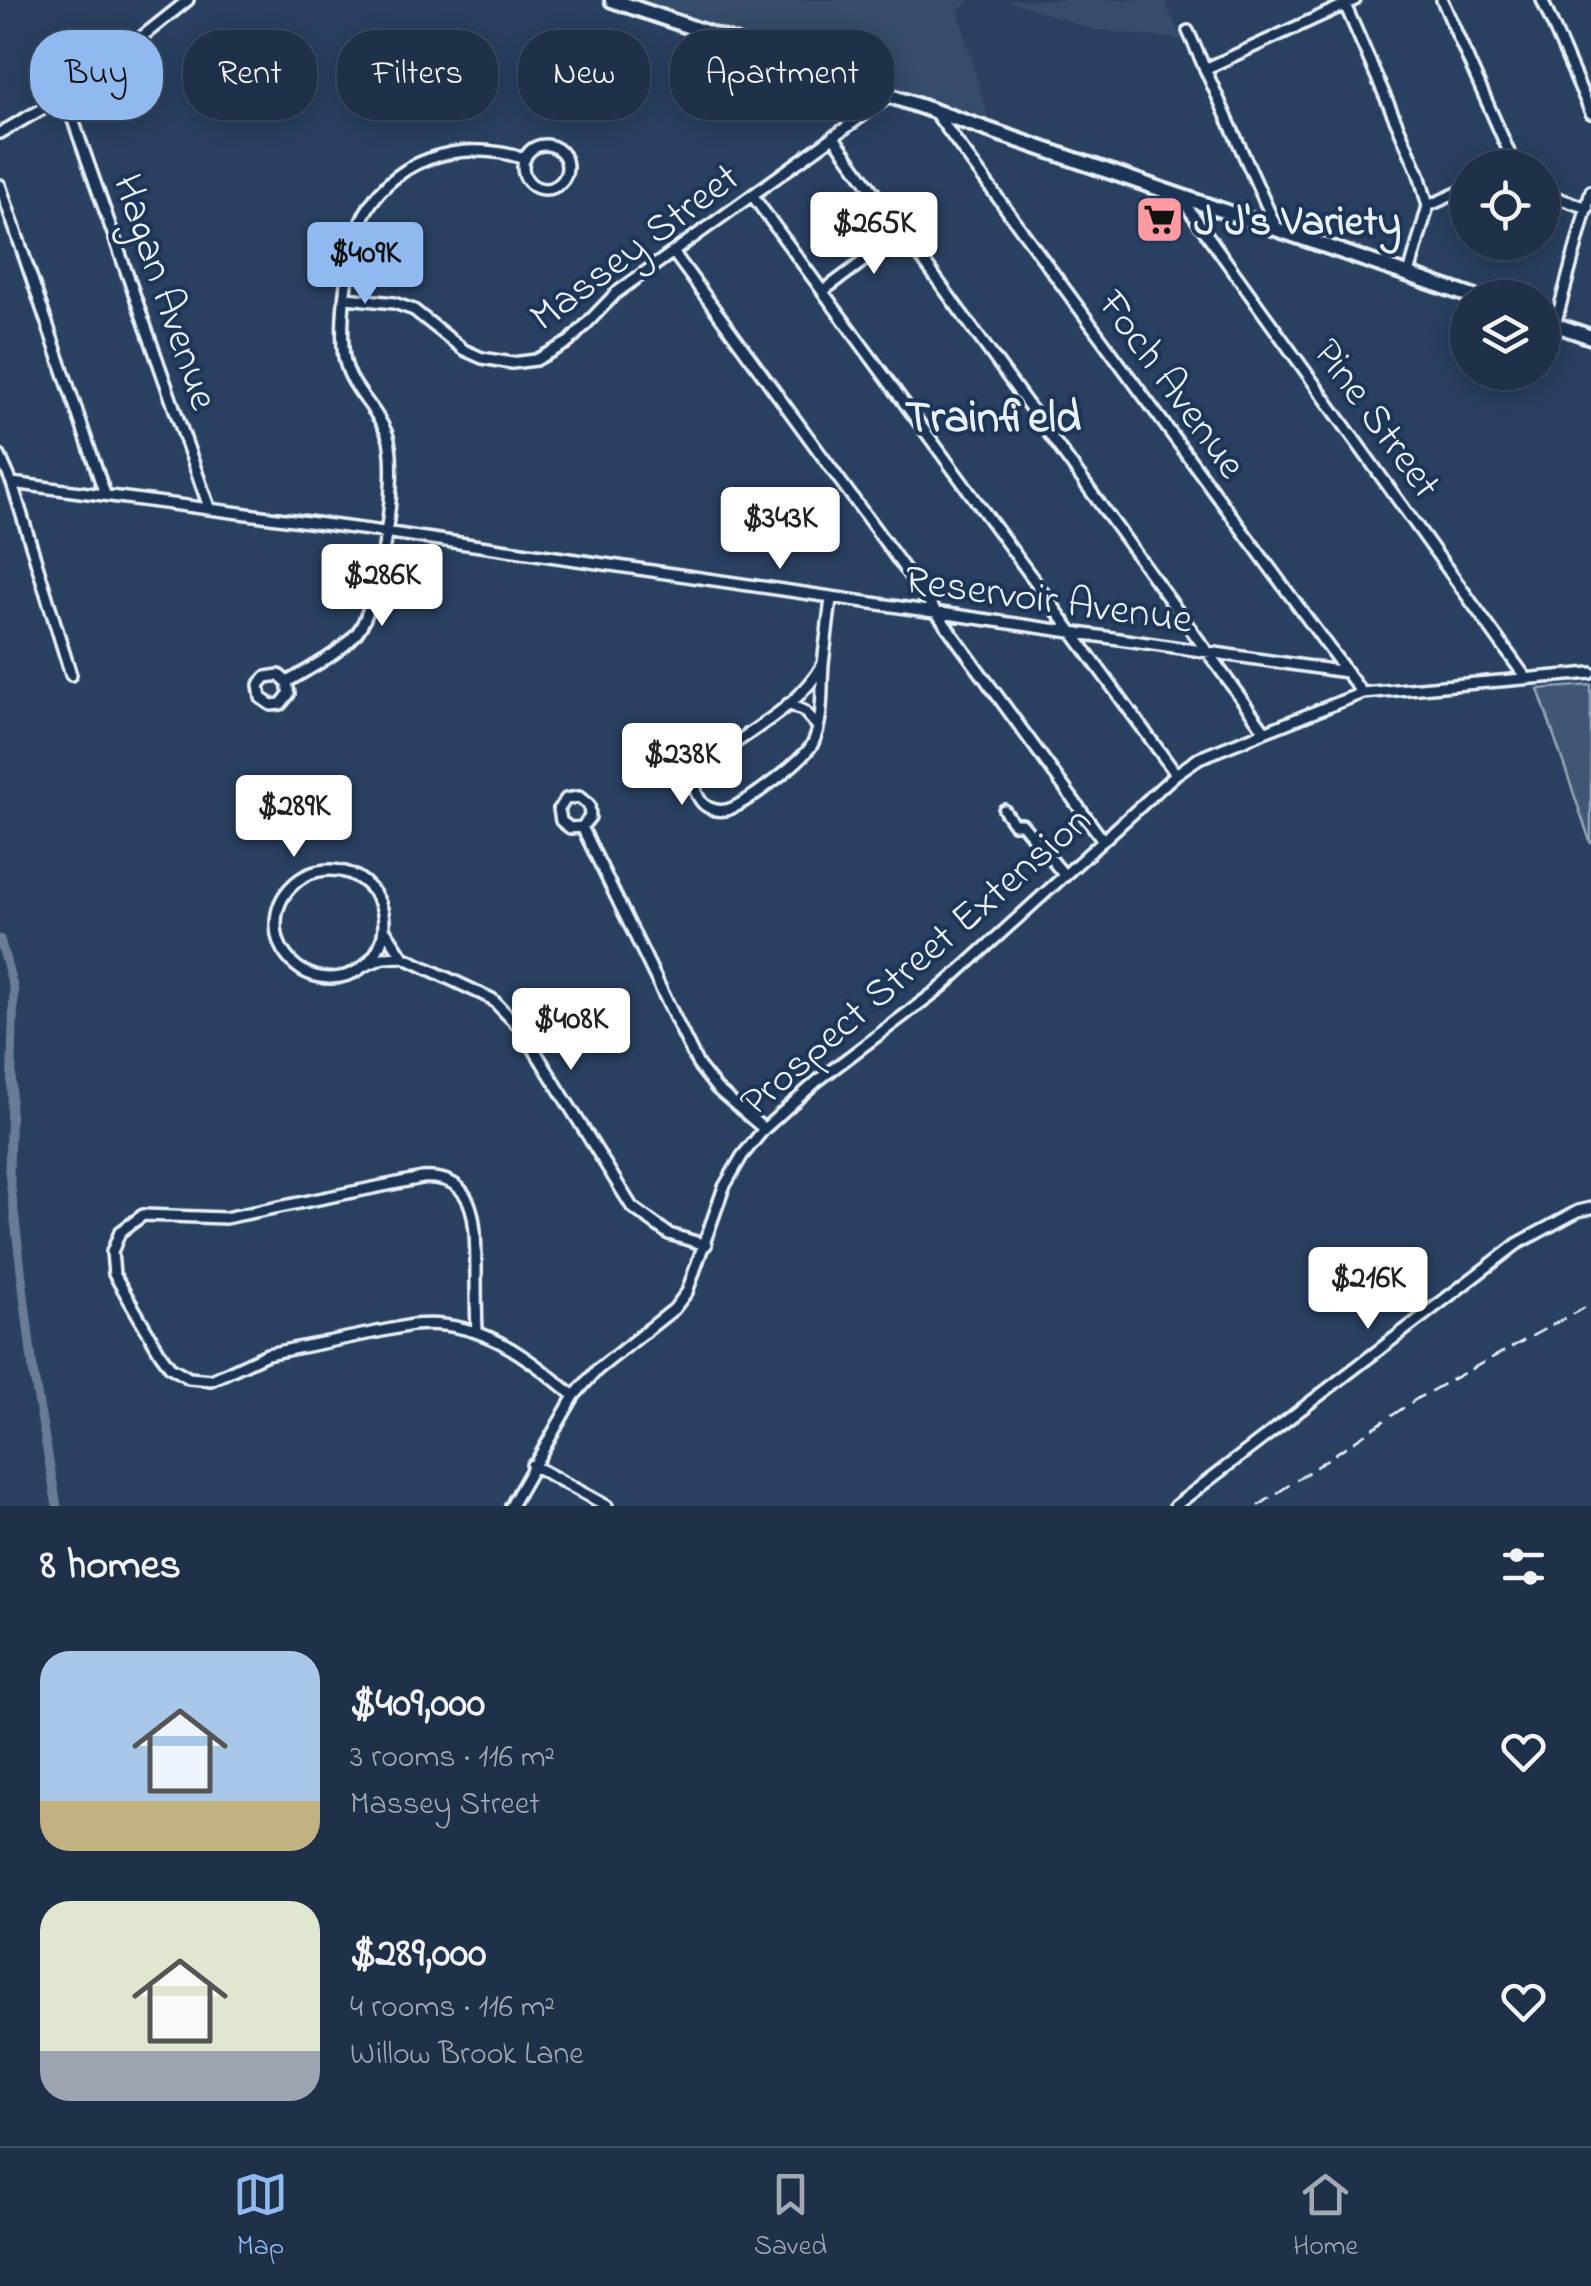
<!DOCTYPE html>
<meta charset="utf-8">
<style>
body{margin:0;font-family:"Indie Flower",sans-serif;background:#2c3c53;color:#f1f3f6;height:100vh;display:flex;flex-direction:column;font-size:38px;white-space:nowrap}
*{box-sizing:border-box;margin:0}
p{font-size:32px;color:#a1a9b4}
.icon{flex:none;width:55px;height:55px;fill:none;stroke:currentColor;stroke-width:2;stroke-linecap:round;stroke-linejoin:round}
.map{position:relative;height:1506px;overflow:hidden}
.drawer{display:flex;flex-direction:column;background:#1f3049;flex:1}
.drawer>*{flex:none}
.guide{position:absolute;left:30px;top:30px;width:1000px;height:90px;display:flex;gap:20px}
.buttons{position:absolute;left:1450px;top:150px;display:grid;gap:20px}
.buttons a{display:grid;place-items:center;width:110px;height:110px;border-radius:50%;background:#1f3049;box-shadow:0 5px 25px #0003,0 0 0 2px #3c4b61;font-size:50px}
.price{position:absolute;translate:-50% -85px;padding:0 22px;border-radius:10px;background:#fff;color:#222;font-size:32px;line-height:65px;filter:drop-shadow(0 2px 5px #0008)}
.price::after{content:'';position:absolute;left:50%;top:60px;width:30px;height:22px;margin-left:-15px;background:inherit;clip-path:polygon(0 0,100% 0,50% 100%)}
.price.current{background:#90b9f0;color:#111}
ul{padding:0;list-style:none}
li{display:flex;align-items:center;gap:30px;height:250px;padding:0 40px}
li span{display:grid;place-items:center;flex:none;width:280px;height:200px;border-radius:30px;color:#555}
li>.icon{margin-inline-start:auto}
span .icon{width:120px;height:120px;fill:#fffc;stroke-width:1}
li b{font-size:42px}
h2{display:flex;justify-content:space-between;align-items:center;height:120px;padding:0 40px;font-size:42px}
.tag{padding:0 35px;border-radius:40px;background:#1f3049;box-shadow:0 5px 25px #0003,0 0 0 2px #3c4b61;font-size:35px;line-height:90px}
.tag.current{background:#90b9f0;color:#111}
.dock{display:flex;justify-content:space-around;align-items:center;height:140px;border-top:2px solid #3c4b61;background:#1f3049;font-size:28px;color:#a1a9b4}
.dock a{display:grid;justify-items:center;gap:5px}
.dock .current{color:#90b9f0}
.map>svg:first-child{display:block}
.built{fill:#364d6b}
.green{fill:#415774;stroke:#94a4b6;stroke-width:2.5}
.lines{fill:none;stroke-linecap:round;stroke-linejoin:round}
.canal{stroke:#6b7c95;stroke-width:9}
.minor-casing{stroke:#e8f1f8;stroke-width:16}
.secondary-casing{stroke:#e8f1f8;stroke-width:20}
.minor{stroke:#1d3557;stroke-width:9}
.secondary{stroke:#1d3557;stroke-width:12}
.rail{stroke:#e8f1f8;stroke-width:2.5;stroke-dasharray:15 8;stroke-linecap:butt}
.labels{text-anchor:middle;stroke-width:8;stroke-linejoin:round;paint-order:stroke}
.poi-label{font-size:42px;font-weight:bold;fill:#e8f1f8;stroke:#1d3557;text-anchor:start}
.street-label{font-size:42px;fill:#e8f1f8;stroke:#1d3557}
.neighbourhood-label{font-size:45px;font-weight:bold;fill:#e8f1f8;stroke:#1d3557}
</style>
<div class="map">
<svg width="1591" height="1506" viewBox="0 0 1591 1506">
<rect width="100%" height="100%" fill="#294061"/>
<filter id="ink" filterUnits="userSpaceOnUse"><feTurbulence type="fractalNoise" baseFrequency=".01" numOctaves="2"/><feDisplacementMap in="SourceGraphic" scale="20" xChannelSelector="R" yChannelSelector="G"/><feConvolveMatrix kernelMatrix="1 2 1 2 8 2 1 2 1" color-interpolation-filters="sRGB"/></filter>
<g filter="url(#ink)">
<path class="built" d="M612 0H970L958 11 992 131Z
M1007 0H1164L1182 40 1091 29Z"/>
<path class="green" d="M1591 685V844L1538 689Z"/>
<g class="lines">
<path class="canal" d="M0 939 14 990 9 1171 34 1377 57 1506"/>
<defs>
<path id="minor" d="M1343 0 1419 174 1428 206 1409 274
M1442 0 1516 168
M1542 0 1591 113
M1188 31 1277 229
M1205 69 1355 0
M65 97 209 507
M934 111 1362 693
M0 133 75 90 188 0
M833 136 1264 730
M523 167a22 22 0 1 1 44 0a22 22 0 1 1-44 0Z
M0 185 105 494
M1542 193 1588 208
M752 195 1176 774
M1180 197 1526 678
M1428 206 1468 188
M673 252 1102 839
M823 291 903 232
M347 298 394 303 414 310 464 350 482 358 512 363 536 360 569 342 616 293 890 96
M1555 325 1591 191
M0 456 12 483 71 675
M12 483 384 532 1346 672
M823 664C821 690 824 719 813 743 805 759 744 806 726 810 716 812 704 808 699 798 692 788 695 778 701 769 740 734 797 712 823 664L831 599
M287 682 289 694 281 704 271 705 261 698 259 685 266 677 279 675 287 682C310 668 338 655 356 634 380 606 401 468 387 434 374 402 344 385 343 347 341 314 347 257 359 226 386 159 461 137 525 159
M788 704 804 711 818 727
M1004 810 1014 824H1022L1065 876
M582 827 590 817 589 805 579 797 566 799 559 809 561 821 570 828 582 827 698 1065 717 1089 764 1129
M276 924a54 54 0 1 1 108 0a54 54 0 1 1-108 0Z
M385 930 403 957
M364 966 383 958 403 957 492 999 522 1030 632 1207 669 1234 706 1245
M477 1330C476 1309 476 1287 476 1266 475 1226 479 1174 422 1178L225 1218 143 1215 120 1232 112 1252 114 1274 160 1353 170 1367 189 1378 211 1380 267 1354 412 1325C480 1318 525 1355 574 1396
M532 1465 607 1506
M511 1506 574 1396 597 1370 674 1309 687 1292 724 1187 742 1156 764 1129 816 1082 943 986 1176 774 1199 758 1362 693 1591 673
M1175 1506 1517 1244 1578 1211 1591 1208"/>
<path id="secondary" d="M612 0 1476 298
M1542 320 1591 337"/>
</defs>
<use href="#minor" class="minor-casing"/>
<use href="#secondary" class="secondary-casing"/>
<use href="#minor" class="minor"/>
<use href="#secondary" class="secondary"/>
<path class="rail" d="M1258 1506 1418 1398 1591 1304"/>
</g>
</g>
<defs>
<symbol id="supermarket-square" viewBox="-11 -11 22 22"><rect x="-9" y="-9" width="18" height="18" rx="4" fill="#ff9aa2" stroke="#1d3557"/><path d="M-6-5.5h2.5l.6 2H6L4.5 2H-2.5L-4.4-4H-6ZM-1.5 3.2a1.3 1.3 0 1 0 .1 0ZM3 3.2a1.3 1.3 0 1 0 .1 0Z" fill="#111"/></symbol>
</defs>
<g fill-rule="evenodd">
<use href="#supermarket-square" x="1132" y="192" width="55" height="55"/>
</g>
<g class="labels">
<g class="poi-label">
<text x="1194" y="234">J J's Variety</text>
</g>
<g class="street-label">
<text transform="translate(633 245) rotate(-37)" y="15">Massey Street</text>
<text transform="translate(168 291) rotate(71)" y="15">Hagan Avenue</text>
<text transform="translate(1174 383) rotate(54)" y="15">Foch Avenue</text>
<text transform="translate(1379 417) rotate(54)" y="15">Pine Street</text>
<text transform="translate(1049 597) rotate(8)" y="15">Reservoir Avenue</text>
<text transform="translate(914 959) rotate(-41)" y="15">Prospect Street Extension</text>
</g>
<g class="neighbourhood-label">
<text x="993" y="431">Trainfield</text>
</g>
</g>
</svg>
<div class="buttons">
<a><svg class="icon" aria-label="locate" viewBox="0 0 24 24"><circle cx="12" cy="12" r="6"/><path d="M12 2v4M12 18v4M2 12h4M18 12h4"/></svg></a>
<a><svg class="icon" aria-label="layers" viewBox="0 0 24 24"><path d="M12 4l9 5-9 5-9-5zM3 14l9 5 9-5"/></svg></a>
</div>
<b class="price" style="left:874px;top:277px">$265K</b>
<b class="price current" style="left:365px;top:307px">$409K</b>
<b class="price" style="left:780px;top:572px">$343K</b>
<b class="price" style="left:382px;top:629px">$286K</b>
<b class="price" style="left:682px;top:808px">$238K</b>
<b class="price" style="left:294px;top:860px">$289K</b>
<b class="price" style="left:571px;top:1073px">$408K</b>
<b class="price" style="left:1368px;top:1332px">$216K</b>
<div class="guide">
<a class="tag current">Buy</a>
<a class="tag">Rent</a>
<a class="tag">Filters</a>
<a class="tag">New</a>
<a class="tag">Apartment</a>
</div>
</div>
<section class="drawer">
<h2>8 homes<svg class="icon" aria-label="filters" viewBox="0 0 24 24"><path d="M4 7h16M4 17h16"/><circle cx="9" cy="7" r="2"/><circle cx="15" cy="17" r="2"/></svg></h2>
<ul>
<li><span style="background:linear-gradient(#a9c7e8 75%,#c2b280 0)"><svg class="icon" aria-label="home" viewBox="0 0 24 24"><path d="M3 11l9-7 9 7M6 9v11h12V9"/></svg></span><div><b>$409,000</b><p>3 rooms · 116 m²</p><p>Massey Street</p></div><svg class="icon" aria-label="heart" viewBox="0 0 24 24"><path d="M12 20l-8-8c-3-5 5-10 8-4 3-6 11-1 8 4z"/></svg></li>
<li><span style="background:linear-gradient(#dfe7d0 75%,#9aa5b1 0)"><svg class="icon" aria-label="home" viewBox="0 0 24 24"><path d="M3 11l9-7 9 7M6 9v11h12V9"/></svg></span><div><b>$289,000</b><p>4 rooms · 116 m²</p><p>Willow Brook Lane</p></div><svg class="icon" aria-label="heart" viewBox="0 0 24 24"><path d="M12 20l-8-8c-3-5 5-10 8-4 3-6 11-1 8 4z"/></svg></li>
</ul>
</section>
<nav class="dock">
<a class="current"><svg class="icon" aria-label="map" viewBox="0 0 24 24"><path d="M3 6l6-2 6 2 6-2v14l-6 2-6-2-6 2zM9 4v14M15 6v14"/></svg>Map</a>
<a><svg class="icon" aria-label="saved" viewBox="0 0 24 24"><path d="M7 4h10v16l-5-4-5 4z"/></svg>Saved</a>
<a><svg class="icon" aria-label="home" viewBox="0 0 24 24"><path d="M3 11l9-7 9 7M6 9v11h12V9"/></svg>Home</a>
</nav>
